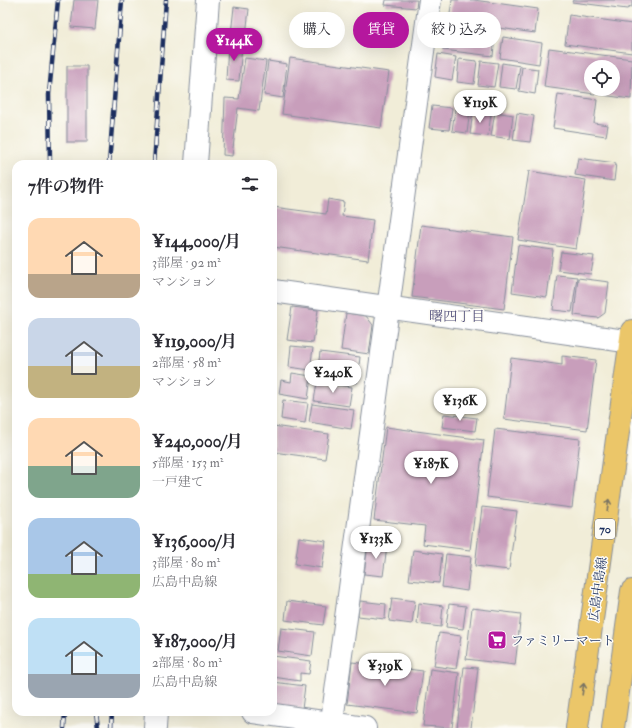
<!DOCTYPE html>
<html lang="ja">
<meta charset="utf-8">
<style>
body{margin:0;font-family:"IM FELL Double Pica","Noto Serif JP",serif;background:#f2f2f3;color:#2b2b33;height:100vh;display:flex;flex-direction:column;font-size:15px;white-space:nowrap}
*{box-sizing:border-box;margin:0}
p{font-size:13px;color:#7c7c81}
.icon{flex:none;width:22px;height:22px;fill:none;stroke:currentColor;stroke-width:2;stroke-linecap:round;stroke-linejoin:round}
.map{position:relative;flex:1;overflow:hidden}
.sheet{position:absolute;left:12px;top:160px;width:265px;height:556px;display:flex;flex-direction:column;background:#fff;border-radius:12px;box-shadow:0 4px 16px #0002}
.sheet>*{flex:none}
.hud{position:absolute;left:289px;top:12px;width:283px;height:36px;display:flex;gap:8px}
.controls{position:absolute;left:584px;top:60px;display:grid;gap:8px}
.controls a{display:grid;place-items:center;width:36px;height:36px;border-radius:50%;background:#fff;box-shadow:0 4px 16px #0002;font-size:20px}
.price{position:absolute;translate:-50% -34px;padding:0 9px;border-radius:14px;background:#fff;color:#222;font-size:13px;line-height:26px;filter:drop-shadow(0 1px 2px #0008)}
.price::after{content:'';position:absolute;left:50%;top:24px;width:12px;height:9px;margin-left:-6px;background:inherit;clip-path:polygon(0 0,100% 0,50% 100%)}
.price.current{background:#b5179e;color:#fff}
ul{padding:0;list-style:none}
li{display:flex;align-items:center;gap:12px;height:100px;padding:0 16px}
li span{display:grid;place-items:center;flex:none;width:112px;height:80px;border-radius:12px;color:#555}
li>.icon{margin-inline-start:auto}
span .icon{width:48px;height:48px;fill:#fffc;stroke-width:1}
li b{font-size:17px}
h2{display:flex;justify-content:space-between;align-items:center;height:48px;padding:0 16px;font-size:17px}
.tag{padding:0 14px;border-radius:18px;background:#fff;box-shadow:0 4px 16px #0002;font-size:14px;line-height:36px}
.tag.current{background:#b5179e;color:#fff}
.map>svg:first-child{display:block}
.building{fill:#c89ebb;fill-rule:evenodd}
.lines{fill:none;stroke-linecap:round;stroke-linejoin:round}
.minor-casing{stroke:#868e9b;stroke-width:24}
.major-casing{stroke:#868e9b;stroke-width:24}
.minor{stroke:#fff;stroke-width:22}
.major{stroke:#ebc669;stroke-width:22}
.rail-casing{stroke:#1b2f5e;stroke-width:4.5}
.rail{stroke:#fdfcf7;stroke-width:3;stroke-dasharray:9;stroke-linecap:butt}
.oneway{stroke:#797363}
.labels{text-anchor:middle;stroke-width:3;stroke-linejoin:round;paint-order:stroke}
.shield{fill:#fdfcf7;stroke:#5f6c8c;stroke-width:1}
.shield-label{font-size:12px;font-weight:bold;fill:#1b2f5e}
.street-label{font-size:13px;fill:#1b2f5e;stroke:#fdfcf7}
.poi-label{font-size:13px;fill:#1b2f5e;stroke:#fdfcf7;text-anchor:start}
.neighbourhood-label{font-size:14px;fill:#58567f;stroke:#fdfcf7}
</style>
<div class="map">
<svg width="632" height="728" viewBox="0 0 632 728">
<rect width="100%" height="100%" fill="#fdfcf7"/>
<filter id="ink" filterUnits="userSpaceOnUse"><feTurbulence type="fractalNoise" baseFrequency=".025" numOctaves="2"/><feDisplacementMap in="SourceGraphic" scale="8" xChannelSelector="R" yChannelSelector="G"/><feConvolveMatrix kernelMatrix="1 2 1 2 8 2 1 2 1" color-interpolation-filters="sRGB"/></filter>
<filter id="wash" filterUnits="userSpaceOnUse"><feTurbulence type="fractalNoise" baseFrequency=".012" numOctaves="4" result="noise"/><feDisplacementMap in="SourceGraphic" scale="16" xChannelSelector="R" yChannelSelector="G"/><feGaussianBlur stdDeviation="0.9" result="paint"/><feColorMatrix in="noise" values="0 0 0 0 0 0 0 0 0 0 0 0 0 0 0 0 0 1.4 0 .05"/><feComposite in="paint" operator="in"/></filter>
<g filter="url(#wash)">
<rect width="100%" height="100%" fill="#f1edd8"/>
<g id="blocks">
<path class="building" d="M74 0H98L95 29 71 27Z
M386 0H417L416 8 385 5Z
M452 0H474L538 9 535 33 449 21Z
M573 0H632V6L627 9 572 2Z
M234 7 249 9 246 35 231 34Z
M569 15 632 24V53L565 44Z
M446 29 495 36 493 56 443 50Z
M503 37 542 43 539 64 500 58Z
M228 44 242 45 239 81 226 80Z
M549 48 632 59 631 99 544 87ZM591 67H613V89H591Z
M438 54 456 57 452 80 435 77Z
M245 58 266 61 259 111 238 108 232 156 223 155 225 98 239 99Z
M290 58 389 72 381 128 282 114Z
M459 59 477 61 474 84 457 82Z
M268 61 287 64 283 98 264 95Z
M481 61 498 63 494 87 478 85Z
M502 63 520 66 516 89 499 87Z
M67 66H87V142H67Z
M522 67 538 69 535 94 519 91Z
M558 94 597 100 594 123 608 125 606 136 553 128Z
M432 106 452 108 449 130 429 128Z
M455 109 470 110 467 133 452 131Z
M473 111 491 114 488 136 470 134Z
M495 112 513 115 510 139 491 136Z
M517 113 534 116 530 142 513 140Z
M578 158 616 163 614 181 575 175Z
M529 171 586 180 576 249 518 240Z
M328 199 344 202 342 216 373 220 368 260 273 247V207L326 214Z
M421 225 513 237 504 309 412 297Z
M518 245 553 250 547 297 512 292Z
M561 252 594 256 591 274 558 270Z
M557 275 577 277 572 312 553 310Z
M578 278 609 282 605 313 598 318 574 315Z
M292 307 318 310 313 343 287 340Z
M346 313 366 316 373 325 369 354 341 350Z
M291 346 313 348 310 370 289 367Z
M320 352 360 357 357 383 317 377Z
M562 356 596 360 587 430 504 419 511 358 562 365Z
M292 373 311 376 308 399 279 394 281 380 291 382Z
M317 382 352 387 349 406 314 401Z
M283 400 308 403 305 423 281 419Z
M312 404 354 410 351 429 309 422Z
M444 414 477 418 475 431 442 427Z
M273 426 329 434 325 459 273 452Z
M386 427 484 440 470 550 423 544 425 526 374 520Z
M495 429 580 439 572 508 487 497Z
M482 507 517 511 509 570 475 566Z
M299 537 326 541 322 568 295 564Z
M368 544 387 546 383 576 364 574Z
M413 550 442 554 439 583 409 580Z
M446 554 471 557 467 591 442 587Z
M392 598 415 601 412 624 389 621Z
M287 601 326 606 323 625 285 620Z
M360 601 386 604 385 619 358 616Z
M419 603 443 606 441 627 417 624Z
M449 604 466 606 463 629 446 627Z
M472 608 521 614 515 665 466 659Z
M281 628 315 632 312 656 278 651Z
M439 633 461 636 456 669 434 666Z
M273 656 311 661 309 674 300 673V681L273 677Z
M352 662 423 671 417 713 347 704Z
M464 667 478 668 471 728H457Z
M430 669 459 673 452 728 423 726Z
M273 682 305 686 302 709 273 705Z"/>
</g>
</g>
<g filter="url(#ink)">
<use href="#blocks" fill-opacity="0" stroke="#868e9b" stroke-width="1"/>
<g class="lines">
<defs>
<path id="minor" d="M196 164 208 0
M273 291 632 342
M253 712 365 728
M155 728 156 712
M331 728 430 0"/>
<path id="major" d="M577 728 632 331
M613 728 632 591"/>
</defs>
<use href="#minor" class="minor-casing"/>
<use href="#major" class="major-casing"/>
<use href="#minor" class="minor"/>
<use href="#major" class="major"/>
<defs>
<path id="rail" d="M50 164 49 94 58 0
M109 164 122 0
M154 164 166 0
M96 712 98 728
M64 728 65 712
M111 728 112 712"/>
</defs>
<use href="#rail" class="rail-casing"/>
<use href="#rail" class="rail"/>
</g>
<defs><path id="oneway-shaft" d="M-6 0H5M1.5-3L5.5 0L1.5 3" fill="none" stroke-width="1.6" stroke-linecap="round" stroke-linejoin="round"/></defs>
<g class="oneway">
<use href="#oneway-shaft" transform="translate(608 505) rotate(-82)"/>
<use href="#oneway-shaft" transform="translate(583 689) rotate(-82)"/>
</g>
</g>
<defs>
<symbol id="supermarket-square" viewBox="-11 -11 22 22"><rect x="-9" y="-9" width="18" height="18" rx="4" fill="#b5179e" stroke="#fdfcf7"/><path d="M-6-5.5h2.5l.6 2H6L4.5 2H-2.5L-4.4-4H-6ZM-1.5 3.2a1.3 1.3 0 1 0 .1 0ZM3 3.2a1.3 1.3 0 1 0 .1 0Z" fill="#fff"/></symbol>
</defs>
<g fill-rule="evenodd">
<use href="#supermarket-square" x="486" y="629" width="22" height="22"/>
</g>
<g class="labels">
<rect class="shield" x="595" y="519" width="20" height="20" rx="3"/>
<g class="shield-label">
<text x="605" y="533">70</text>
</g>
<g class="street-label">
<text transform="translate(597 589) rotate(-82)" y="5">広島中島線</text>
</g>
<g class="poi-label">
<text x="511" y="645">ファミリーマート</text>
</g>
<g class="neighbourhood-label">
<text x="457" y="321">曙四丁目</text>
</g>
</g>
</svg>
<div class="controls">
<a><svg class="icon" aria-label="locate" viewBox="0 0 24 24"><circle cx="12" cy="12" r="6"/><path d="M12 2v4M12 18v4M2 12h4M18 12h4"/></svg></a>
</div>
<b class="price current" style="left:234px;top:62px">¥144K</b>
<b class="price" style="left:480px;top:124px">¥119K</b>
<b class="price" style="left:333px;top:394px">¥240K</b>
<b class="price" style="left:460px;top:422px">¥136K</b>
<b class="price" style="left:431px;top:485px">¥187K</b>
<b class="price" style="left:376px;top:560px">¥133K</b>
<b class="price" style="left:385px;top:687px">¥319K</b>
<div class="hud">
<a class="tag">購入</a>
<a class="tag current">賃貸</a>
<a class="tag">絞り込み</a>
</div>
<section class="sheet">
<h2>7件の物件<svg class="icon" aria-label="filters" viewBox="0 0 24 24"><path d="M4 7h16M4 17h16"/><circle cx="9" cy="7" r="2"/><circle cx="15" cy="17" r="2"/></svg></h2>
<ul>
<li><span style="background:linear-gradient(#ffd9b3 70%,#b9a48a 0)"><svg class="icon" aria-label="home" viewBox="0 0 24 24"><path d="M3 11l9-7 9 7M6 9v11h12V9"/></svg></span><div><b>¥144,000/月</b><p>3部屋 · 92 m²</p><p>マンション</p></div></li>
<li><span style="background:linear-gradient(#c9d6e8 60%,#c2b280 0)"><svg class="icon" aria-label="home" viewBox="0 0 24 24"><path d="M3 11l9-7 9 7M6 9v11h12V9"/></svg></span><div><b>¥119,000/月</b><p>2部屋 · 58 m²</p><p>マンション</p></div></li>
<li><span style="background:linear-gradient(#ffd9b3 60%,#7fa58c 0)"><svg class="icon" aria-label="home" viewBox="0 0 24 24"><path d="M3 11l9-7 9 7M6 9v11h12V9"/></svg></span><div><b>¥240,000/月</b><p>5部屋 · 153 m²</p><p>一戸建て</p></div></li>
<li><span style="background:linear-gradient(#a9c7e8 70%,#8fb573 0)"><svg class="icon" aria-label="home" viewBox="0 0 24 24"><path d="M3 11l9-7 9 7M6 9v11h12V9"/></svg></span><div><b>¥136,000/月</b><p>3部屋 · 80 m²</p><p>広島中島線</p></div></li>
<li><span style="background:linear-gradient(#bfe0f5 70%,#9aa5b1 0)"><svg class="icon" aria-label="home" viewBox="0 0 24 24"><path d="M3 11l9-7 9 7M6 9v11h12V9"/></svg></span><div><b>¥187,000/月</b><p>2部屋 · 80 m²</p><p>広島中島線</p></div></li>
</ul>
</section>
</div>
